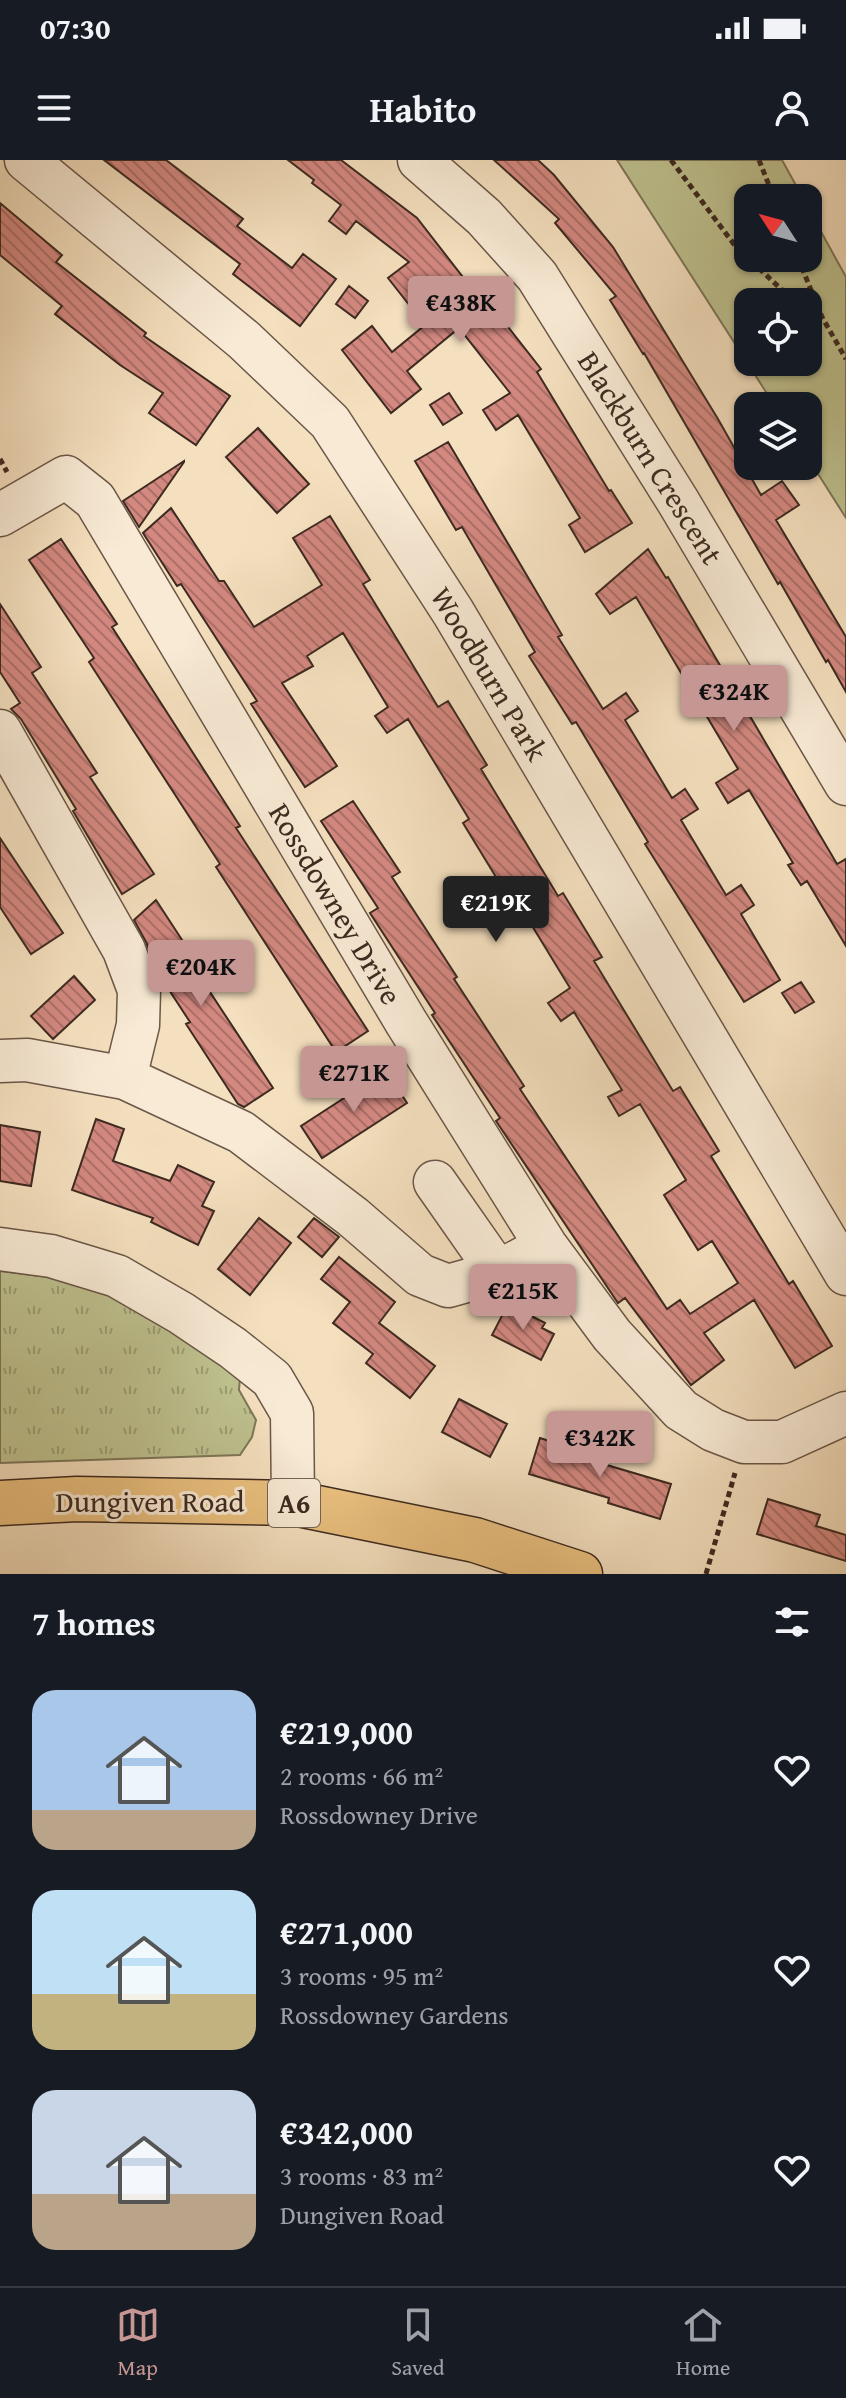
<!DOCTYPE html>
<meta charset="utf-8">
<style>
body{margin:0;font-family:"Gentium Book Plus",serif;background:#20242c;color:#f1f3f6;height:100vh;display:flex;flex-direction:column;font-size:30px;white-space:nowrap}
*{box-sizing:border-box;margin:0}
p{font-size:26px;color:#9ea1a6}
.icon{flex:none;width:44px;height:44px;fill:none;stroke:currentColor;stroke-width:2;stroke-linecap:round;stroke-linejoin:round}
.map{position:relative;height:1414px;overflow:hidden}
.details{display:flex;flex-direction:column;background:#171b24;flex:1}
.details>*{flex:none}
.needle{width:52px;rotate:306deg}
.buttons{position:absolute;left:734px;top:24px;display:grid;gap:16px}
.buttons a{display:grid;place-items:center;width:88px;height:88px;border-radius:16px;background:#171b24;box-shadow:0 2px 6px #0004;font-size:40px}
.price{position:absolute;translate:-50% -68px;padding:0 18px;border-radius:8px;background:#c59692;color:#111;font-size:26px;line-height:52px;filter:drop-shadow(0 2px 4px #0008)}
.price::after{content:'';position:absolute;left:50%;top:48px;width:24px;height:18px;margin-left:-12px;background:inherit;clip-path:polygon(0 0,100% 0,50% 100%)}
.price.active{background:#222;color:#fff}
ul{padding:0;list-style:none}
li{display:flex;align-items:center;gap:24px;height:200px;padding:0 32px}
li span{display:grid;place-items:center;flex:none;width:224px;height:160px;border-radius:24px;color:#555}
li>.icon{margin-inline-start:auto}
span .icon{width:96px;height:96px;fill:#fffc;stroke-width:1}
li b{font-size:34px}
h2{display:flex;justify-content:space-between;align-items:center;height:96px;padding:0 32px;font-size:34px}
.status{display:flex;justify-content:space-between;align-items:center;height:56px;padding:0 40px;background:#171b24;direction:ltr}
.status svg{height:22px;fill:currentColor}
header{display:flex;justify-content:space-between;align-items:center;height:104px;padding:0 32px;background:#171b24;font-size:36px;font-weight:700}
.menu{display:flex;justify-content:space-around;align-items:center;height:112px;border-top:2px solid #363941;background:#171b24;font-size:22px;color:#9ea1a6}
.menu a{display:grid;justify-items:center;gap:4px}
.menu .active{color:#c59692}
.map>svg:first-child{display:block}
.grass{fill:url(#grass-tufts);stroke:#7e7658;stroke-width:2}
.green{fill:#bec18f;stroke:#7e7658;stroke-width:2;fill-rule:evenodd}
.building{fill:url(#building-back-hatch);stroke:#3d2a20;stroke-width:2}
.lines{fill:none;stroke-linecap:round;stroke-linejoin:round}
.minor-casing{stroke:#6b5748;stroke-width:45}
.highway-casing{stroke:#3d2a20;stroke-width:47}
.path{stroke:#3d2a20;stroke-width:5;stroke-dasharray:6 4;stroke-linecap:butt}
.minor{stroke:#f8ead5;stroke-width:42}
.highway{stroke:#eac07f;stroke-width:44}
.labels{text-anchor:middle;stroke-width:6;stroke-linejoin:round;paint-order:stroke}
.shield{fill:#f8ead5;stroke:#756456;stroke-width:2}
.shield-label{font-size:28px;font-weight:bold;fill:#3d2a20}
.street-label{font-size:30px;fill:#3d2a20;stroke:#f8ead5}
</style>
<div class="status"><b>07:30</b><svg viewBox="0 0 49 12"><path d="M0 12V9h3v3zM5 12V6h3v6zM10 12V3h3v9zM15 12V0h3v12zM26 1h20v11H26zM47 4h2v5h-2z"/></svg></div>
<header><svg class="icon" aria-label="menu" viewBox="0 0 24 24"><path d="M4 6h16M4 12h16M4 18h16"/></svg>Habito<svg class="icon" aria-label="person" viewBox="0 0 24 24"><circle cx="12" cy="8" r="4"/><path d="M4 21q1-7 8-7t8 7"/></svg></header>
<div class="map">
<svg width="846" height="1414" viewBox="0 0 846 1414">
<defs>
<pattern id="grass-tufts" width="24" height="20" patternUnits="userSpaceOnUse" patternTransform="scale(2)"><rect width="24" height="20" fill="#bec18f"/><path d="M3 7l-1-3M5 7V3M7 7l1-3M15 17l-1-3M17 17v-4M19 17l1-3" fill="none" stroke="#9c9d74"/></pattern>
<pattern id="building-back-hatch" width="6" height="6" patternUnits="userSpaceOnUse" patternTransform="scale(2)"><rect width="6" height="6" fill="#d38880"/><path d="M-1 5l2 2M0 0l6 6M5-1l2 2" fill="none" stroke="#ac6f68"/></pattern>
</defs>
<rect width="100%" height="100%" fill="#f4dfbe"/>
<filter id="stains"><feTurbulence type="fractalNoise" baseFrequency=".0025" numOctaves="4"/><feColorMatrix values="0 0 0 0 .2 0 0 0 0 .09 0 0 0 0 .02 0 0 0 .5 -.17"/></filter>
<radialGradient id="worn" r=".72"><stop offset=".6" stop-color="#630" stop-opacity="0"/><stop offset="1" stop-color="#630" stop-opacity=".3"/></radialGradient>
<path class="grass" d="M0 1111 49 1117 116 1137 182 1177 240 1218 239 1230 256 1260 252 1277 240 1295 0 1303Z"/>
<path class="green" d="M617 0H782L803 38H748V98H808V48L846 117V358L808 298V246H775ZM748 142H808V202H748Z"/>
<path class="building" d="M104 0H166L243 59 237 66 292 108 303 94 336 119 300 166 233 114 240 104Z
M288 0H341L417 58 487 148 491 145 541 209 537 212 609 331 611 330 632 363 585 392 569 365 580 358 518 255 496 270 483 250 510 233 459 168 407 211 421 229 391 253 342 190 372 166 392 192 425 165 388 118 409 102 356 61 346 74 329 61 341 45 312 23 314 20Z
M494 0H538L554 15 613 87 718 259 761 335 782 321 799 345 776 360 846 477V532L828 500 826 502 780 422 778 424 644 193 643 194 610 140 616 136 555 63 559 59Z
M0 43 62 95 56 102 146 173 144 176 230 236 196 285 149 253 163 233 120 205 55 154 62 146 0 95Z
M349 126 368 141 355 158 336 144Z
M449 233 462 253 443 265 430 245Z
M258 268 309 324 277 353 226 297Z
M448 282 562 475 558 477 603 549 626 533 638 551 625 560 672 638 685 629 698 649 681 660 726 735 741 725 754 745 741 754 780 820 744 842 645 684 648 682 576 562 572 564 529 496 535 492 462 367 456 370 415 301Z
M184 301V302L139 367 123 341Z
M171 348 219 421H224L254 467 322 425 293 378 330 356 370 420 363 424 403 489 438 547 448 541 487 605 481 609 558 736 563 733 602 797 594 801 673 931 680 927 719 991 711 996 789 1124 793 1121 832 1186 795 1208 754 1140 704 1173 724 1200 691 1225 625 1138 618 1143 496 961 500 958 432 855 435 853 370 753 378 748 321 661 353 641 400 712 392 717 457 817 454 819 524 926 520 929 667 1149 680 1140 690 1154 738 1123 712 1081 698 1090 664 1035 686 1020 640 944 619 956 608 937 622 930 574 852 561 861 548 843 570 828 523 751 507 763 493 745 507 735 463 663 469 659 408 559 387 573 375 556 388 547 343 473 307 496 313 506 282 523 337 606 305 627 251 544 257 541 181 424 177 426 143 373Z
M61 379 117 464 112 467 240 666 236 668 368 871 336 892 216 707 220 704 89 502 94 498 29 400Z
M648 389 666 418 668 417 837 704 846 699V786L807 721 801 725 788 705 793 703 749 630 728 643 716 623 738 609 636 437 610 454 596 434Z
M0 444 41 507 32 513 97 613 90 617 154 714 122 734 73 651 76 649 21 559 11 549 20 543 0 512Z
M0 678 63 773 31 794 0 747Z
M156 740 212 826 208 829 273 928 244 947 238 944 186 864 190 862 158 813 146 782 134 760Z
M74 816 95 840 53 879 31 856Z
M801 822 814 842 795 853 782 833Z
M386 911 407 943 322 998 301 966Z
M96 959 124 969 113 1001 170 1021 178 1005 214 1022 202 1046 214 1051 198 1085 151 1062 153 1058 72 1030Z
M0 965 40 972 31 1026 0 1021Z
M259 1058 291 1083 250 1135 218 1109Z
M314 1058 339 1077 322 1097 298 1077Z
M339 1097 395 1142 379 1163 435 1206 410 1238 366 1203 373 1194 333 1163 350 1142 321 1119Z
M508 1144 545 1163 542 1168 554 1174 541 1200 492 1175Z
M459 1239 507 1264 490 1297 442 1272Z
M540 1278 592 1295 590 1300 671 1324 660 1359 608 1343 609 1338 529 1314Z
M768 1339 820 1355 816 1366 846 1375V1401L757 1374Z"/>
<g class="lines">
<defs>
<path id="minor" d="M26 0 244 180 330 262 453 452 846 1114
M419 0 484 57 537 116 679 343 846 624
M0 355 66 317 95 340 406 862 546 1086 612 1175 681 1250 713 1270 744 1282H782L846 1253
M0 571 124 790 139 830 138 865 125 918
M0 901 27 900 125 918 241 972 353 1057 420 1115 448 1126 498 1112 546 1086
M435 1022 498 1112
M0 1089 51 1096 117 1116 181 1153 233 1188 272 1219 292 1253 293 1343"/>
<path id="highway" d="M0 1343 77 1339 293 1343 475 1380 580 1414"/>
</defs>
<use href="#minor" class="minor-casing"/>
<use href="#highway" class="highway-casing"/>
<path class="path" d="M671 0 736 87 795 142
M759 0 774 38
M798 98 822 157 846 199
M808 154 821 157
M0 299 7 312
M706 1414 735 1313"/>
<use href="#minor" class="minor"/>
<use href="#highway" class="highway"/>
</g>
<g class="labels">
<rect class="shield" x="268" y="1319" width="52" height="48" rx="6"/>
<g class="shield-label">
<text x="294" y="1353">A6</text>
</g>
<g class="street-label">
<text transform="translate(650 298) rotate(58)" y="10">Blackburn Crescent</text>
<text transform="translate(489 514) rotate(59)" y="10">Woodburn Park</text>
<text transform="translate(335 744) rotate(59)" y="10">Rossdowney Drive</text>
<text x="150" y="1352">Dungiven Road</text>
</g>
</g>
<rect width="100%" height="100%" filter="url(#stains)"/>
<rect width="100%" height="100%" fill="url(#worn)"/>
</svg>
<div class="buttons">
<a><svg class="needle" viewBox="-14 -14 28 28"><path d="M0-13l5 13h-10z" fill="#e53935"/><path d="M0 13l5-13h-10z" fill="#9ea1a6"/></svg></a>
<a><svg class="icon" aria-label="locate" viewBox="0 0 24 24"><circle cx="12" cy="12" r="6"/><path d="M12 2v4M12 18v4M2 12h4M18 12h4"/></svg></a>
<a><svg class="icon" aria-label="layers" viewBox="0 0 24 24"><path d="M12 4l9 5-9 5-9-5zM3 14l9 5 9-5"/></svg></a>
</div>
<b class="price" style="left:461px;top:184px">€438K</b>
<b class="price" style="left:734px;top:573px">€324K</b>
<b class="price active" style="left:496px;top:784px">€219K</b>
<b class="price" style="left:201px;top:848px">€204K</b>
<b class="price" style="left:354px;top:954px">€271K</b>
<b class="price" style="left:523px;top:1172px">€215K</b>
<b class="price" style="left:600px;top:1319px">€342K</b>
</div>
<section class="details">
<h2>7 homes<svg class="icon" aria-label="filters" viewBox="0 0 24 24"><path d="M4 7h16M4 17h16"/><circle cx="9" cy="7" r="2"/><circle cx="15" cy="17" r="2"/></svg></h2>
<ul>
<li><span style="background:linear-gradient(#a9c7e8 75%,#b9a48a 0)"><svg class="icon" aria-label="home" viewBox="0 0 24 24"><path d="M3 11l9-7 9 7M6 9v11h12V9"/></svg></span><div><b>€219,000</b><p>2 rooms · 66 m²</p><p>Rossdowney Drive</p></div><svg class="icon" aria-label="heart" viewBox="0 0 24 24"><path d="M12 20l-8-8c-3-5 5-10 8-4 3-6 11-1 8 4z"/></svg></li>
<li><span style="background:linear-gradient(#bfe0f5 65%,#c2b280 0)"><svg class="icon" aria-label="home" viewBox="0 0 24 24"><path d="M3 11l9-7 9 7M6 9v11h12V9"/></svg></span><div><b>€271,000</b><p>3 rooms · 95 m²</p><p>Rossdowney Gardens</p></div><svg class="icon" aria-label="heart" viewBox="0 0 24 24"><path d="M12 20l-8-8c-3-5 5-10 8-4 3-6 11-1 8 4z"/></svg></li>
<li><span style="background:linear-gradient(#c9d6e8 65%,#b9a48a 0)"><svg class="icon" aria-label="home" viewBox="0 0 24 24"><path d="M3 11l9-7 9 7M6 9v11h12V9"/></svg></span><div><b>€342,000</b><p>3 rooms · 83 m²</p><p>Dungiven Road</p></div><svg class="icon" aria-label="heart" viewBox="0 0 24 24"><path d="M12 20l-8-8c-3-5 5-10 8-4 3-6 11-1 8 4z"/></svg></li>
</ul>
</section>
<nav class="menu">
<a class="active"><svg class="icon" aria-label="map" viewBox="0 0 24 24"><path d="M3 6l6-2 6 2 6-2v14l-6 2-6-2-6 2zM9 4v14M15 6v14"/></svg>Map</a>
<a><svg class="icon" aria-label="saved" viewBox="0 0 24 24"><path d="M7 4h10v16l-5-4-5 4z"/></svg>Saved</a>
<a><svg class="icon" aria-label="home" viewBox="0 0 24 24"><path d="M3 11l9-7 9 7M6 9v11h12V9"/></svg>Home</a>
</nav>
